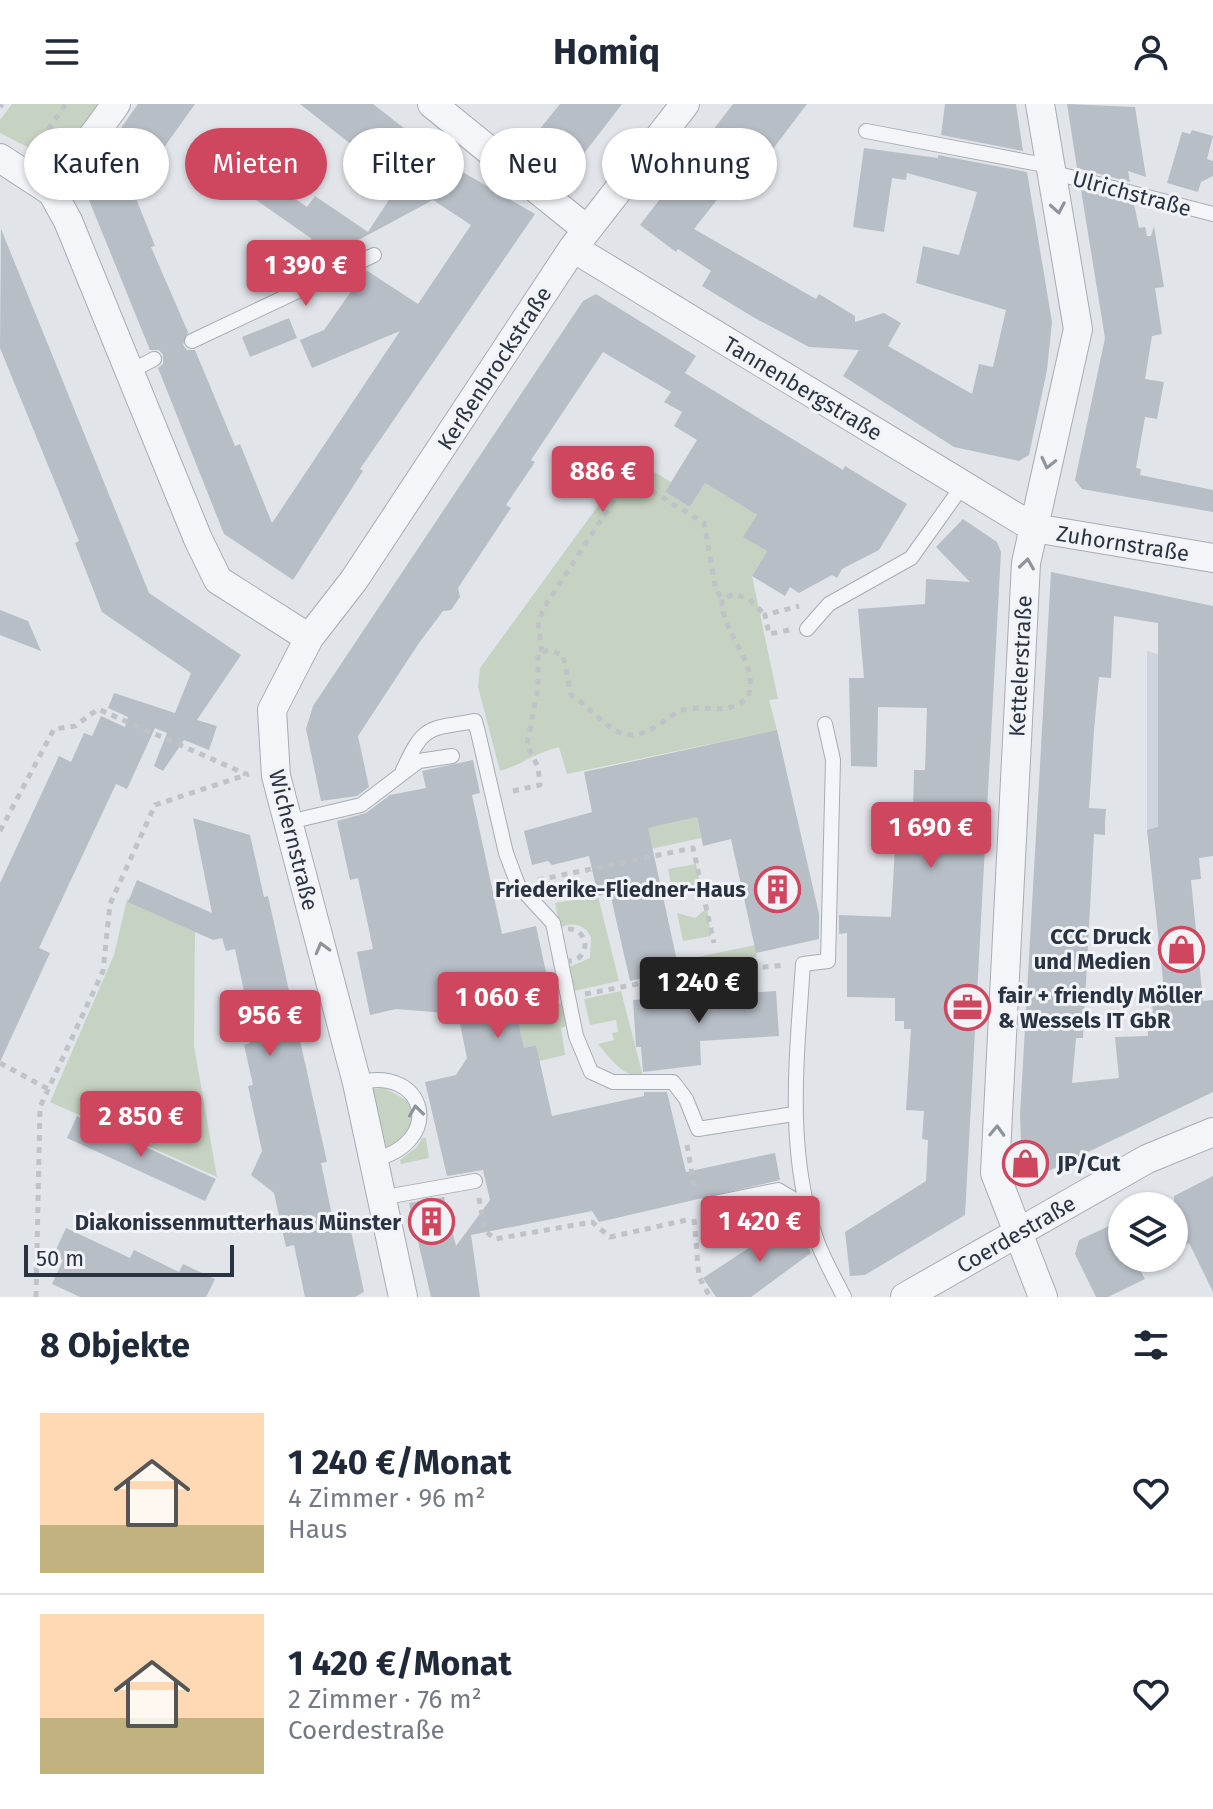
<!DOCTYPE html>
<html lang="de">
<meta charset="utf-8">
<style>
body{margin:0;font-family:"Fira Sans",sans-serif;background:#f2f2f3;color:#1f2937;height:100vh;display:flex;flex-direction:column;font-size:30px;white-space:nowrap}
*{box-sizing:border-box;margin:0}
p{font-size:26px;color:#747a83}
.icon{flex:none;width:44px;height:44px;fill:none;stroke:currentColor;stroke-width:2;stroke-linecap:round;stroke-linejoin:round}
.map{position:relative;height:1193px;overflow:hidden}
.sheet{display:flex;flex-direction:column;background:#fff;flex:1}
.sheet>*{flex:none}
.guide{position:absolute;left:24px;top:24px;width:800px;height:72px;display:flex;gap:16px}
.tools{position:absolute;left:1108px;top:1088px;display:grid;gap:16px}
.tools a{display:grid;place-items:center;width:80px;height:80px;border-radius:50%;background:#fff;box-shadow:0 2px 6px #0004;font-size:40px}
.scale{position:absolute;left:24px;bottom:20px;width:210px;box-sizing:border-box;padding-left:8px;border:4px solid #293341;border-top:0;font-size:22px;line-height:28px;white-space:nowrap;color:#293341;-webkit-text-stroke:6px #f1f3f7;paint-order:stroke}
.price{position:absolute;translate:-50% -68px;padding:0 18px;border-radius:8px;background:#ce475e;color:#fff;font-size:26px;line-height:52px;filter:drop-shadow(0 2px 4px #0008)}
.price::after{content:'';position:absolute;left:50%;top:48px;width:24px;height:18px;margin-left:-12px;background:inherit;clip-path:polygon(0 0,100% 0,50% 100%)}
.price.active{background:#222;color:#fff}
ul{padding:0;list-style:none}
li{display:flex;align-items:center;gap:24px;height:200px;padding:0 40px}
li+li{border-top:2px solid #e0e1e3}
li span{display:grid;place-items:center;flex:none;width:224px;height:160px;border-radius:0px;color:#555}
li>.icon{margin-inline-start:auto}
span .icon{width:96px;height:96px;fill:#fffc;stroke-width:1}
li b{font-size:34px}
h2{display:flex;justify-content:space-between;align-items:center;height:96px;padding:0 40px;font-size:34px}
.chip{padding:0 28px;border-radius:36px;background:#fff;box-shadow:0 2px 6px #0004;font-size:28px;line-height:72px}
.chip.active{background:#ce475e;color:#fff}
header{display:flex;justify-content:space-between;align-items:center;height:104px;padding:0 40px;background:#fff;font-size:36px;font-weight:700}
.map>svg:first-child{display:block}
.built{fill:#cfd4dc}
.green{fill:#c7d3c2}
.building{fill:#b8bec6;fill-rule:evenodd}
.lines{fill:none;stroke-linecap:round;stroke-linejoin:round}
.lane-casing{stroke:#a6acb4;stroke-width:16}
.street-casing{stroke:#a6acb4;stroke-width:30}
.path{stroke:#bfc3c8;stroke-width:5;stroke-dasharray:6 6;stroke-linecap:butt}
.lane{stroke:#f4f5f8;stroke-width:14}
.street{stroke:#f4f5f8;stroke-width:28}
.oneway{stroke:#8e949c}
.labels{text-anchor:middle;stroke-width:6;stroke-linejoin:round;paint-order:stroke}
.street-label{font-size:22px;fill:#293341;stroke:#f1f3f7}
.poi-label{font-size:22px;font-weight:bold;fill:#293341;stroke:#f1f3f7;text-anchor:end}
</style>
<header><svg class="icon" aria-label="menu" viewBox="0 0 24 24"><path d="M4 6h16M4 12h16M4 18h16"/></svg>Homiq<svg class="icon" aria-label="person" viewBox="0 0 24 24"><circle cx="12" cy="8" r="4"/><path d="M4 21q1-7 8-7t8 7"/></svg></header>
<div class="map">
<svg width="1213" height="1193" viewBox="0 0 1213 1193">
<rect width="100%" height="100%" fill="#e1e5ea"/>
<path class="built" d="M1147 547 1158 550 1213 721 1147 726Z"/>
<path class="green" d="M12 0H100L70 42 58 34 43 51 0 29V16Z
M632 355 671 378 665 388 690 403 705 379 757 411 744 433 767 447 752 472 778 595 769 596 777 626 567 670 559 643C532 650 524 660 500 667L478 583 480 564Z
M697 713 701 734 601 756 597 735Z
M696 760 702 788 686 784 674 795 668 765Z
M598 792 619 877 574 887 569 863 590 854 591 834C586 821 572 817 560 824L555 799Z
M127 795 195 828 194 942 217 1073 50 998 114 851Z
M707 804 711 832 683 837 677 809 695 814Z
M755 841 757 853 696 865 693 854Z
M621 887 643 972C622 973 611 955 598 940L614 936 612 929 618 928 616 916 590 921 584 895Z
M562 899 567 922 561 924 565 951 539 957 536 941 524 944 517 914 527 905Z
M384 984 406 996C422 1021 402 1034 383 1048L371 985Z
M422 1034H426L429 1054 401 1060 400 1056 417 1043Z"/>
<path class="building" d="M138 0H195L133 87 155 142 151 143 188 228 183 241 187 246H195L235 342 240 340 272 419 400 227 312 264 300 236 324 226 366 166 418 200 471 121 433 96 282 177 271 156 312 135 219 70 234 52 307 103 315 92 368 128 396 85 357 54 362 49 300 0H373L454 63 535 110 360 365 363 367 293 476 224 430 158 264 163 260V251L159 246H150L82 79Z
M560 0H622L562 78 522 47Z
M733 0H807L763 58 753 50 694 125 816 195 819 190 855 212V218L884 209 901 219 888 242 972 290 979 260 993 263 1006 206 916 179 923 142 959 151 977 88 907 69 906 76 892 74 884 128 853 123 864 44 938 54V51L1027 68 1052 218 1047 266 1029 351 1019 357 954 343 843 272 859 246 809 243 753 213 702 182 711 167 678 145 676 148 640 121Z
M945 0H1016L1023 47 941 31Z
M1067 0 1135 3 1146 73 1128 67 1130 78 1077 64Z
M1192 26 1213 32 1207 55 1213 57V72L1201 78 1198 88 1167 79 1182 28 1190 30Z
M1081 86 1134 100 1139 124 1145 123 1147 132H1151L1154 122 1164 183 1155 184 1162 230 1152 232 1145 275 1164 278 1157 315 1145 313 1136 364 1141 365 1140 371 1213 386V408L1082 385 1075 376 1105 234Z
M1 125 149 489 241 551 197 616 217 622 209 646 184 636 163 667 154 662 167 629 155 624 127 685 116 680 39 844 50 849 0 958V779L59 652 71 658 84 629 92 632 101 612 125 623 128 613 108 604 114 589 175 609 191 569 102 508 75 439 79 437 0 244Z
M596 190 696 252 685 269 843 366 845 362 907 400 879 446 842 465 837 474 832 471 799 489 790 483 785 492 752 472 767 447 743 433 757 411 705 379 690 403 665 388 697 336 674 322 682 308 664 298 671 288 603 248 531 356 535 358 506 401 511 404 458 484 460 493 451 506 443 507 419 539 358 632 369 683 357 692 321 697 306 625 313 602 583 197Z
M289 214 297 234 250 253 242 233Z
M963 415 997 438 1001 448 965 1111 865 1171 850 1172 845 1128 926 1077 928 1036 922 1035 924 1007 906 1006 911 925H904V917H895V894L847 893V829L839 830V811L891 813 897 709 913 710 914 666H925L927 604 878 603 877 663 851 662 849 574H864L858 505 925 500 926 475 970 478 936 443Z
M1051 468 1213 502V752L1199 754 1201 775 1191 776 1203 897 1213 896V988L1036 1073 1022 1064 1020 1011ZM1114 512 1158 519V723L1147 726 1165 895 1152 894 1153 912 1147 913 1148 932 1115 933 1119 974 1072 979 1076 934H1083L1094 730 1105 731V718L1106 705 1089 704 1094 626 1099 573 1111 574Z
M0 506 28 517 41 547 0 531Z
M777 626 819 810V835L756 849 731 735 703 742 697 713 648 724 679 866 630 877 610 789 598 792 589 752 552 761 548 757 532 761 524 727 592 708 584 668Z
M473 656 480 689 472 691 502 830 536 822 551 891 514 899 524 944 536 941 552 1012 644 992V988H667L686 1068 775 1049 780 1076 599 1118 592 1107 471 1131 480 1193H431L409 1099 444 1093 456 1142 490 1096 483 1066 447 1072 425 978 456 971 467 954 458 910 396 905 370 911 357 848 373 845 358 774 350 776 337 717 366 709 390 691 426 684 422 667Z
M193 714 250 731 264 793 268 792 321 1031 327 1058 321 1059 332 1111 347 1108 364 1188 355 1193H305L294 1141 286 1143 274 1089 251 1071 262 1047 248 982 253 981 244 941 250 939 244 912 249 911 235 845 226 847 222 834 213 836 128 798 137 776 212 809Z
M776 887 779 932 700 937 701 961 643 968 641 943H636L633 896Z
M77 1012 216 1075 205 1097 67 1034Z
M1213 1072V1188L1189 1139 1174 1147V1092Z
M793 1115 811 1149 751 1193H716L703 1174Z
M1122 1116V1154H1134L1145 1175 1108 1193H1096L1075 1150 1079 1136Z
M66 1124 130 1154 134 1146 179 1168 183 1160 215 1175 206 1193H80L52 1180 63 1156 53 1152Z"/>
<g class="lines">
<defs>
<path id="lane" d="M866 27 1050 62
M1051 68 1213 110
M192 237 374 151
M129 268 154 255
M807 525 829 500 911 454 963 381
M825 620 833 656 828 857 803 860C797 952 785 1048 817 1137 824 1156 835 1175 844 1193
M477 624 506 749 518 781 553 819 576 932 591 968 613 978H673L686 995 698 1025 794 1010
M403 666C424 621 427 625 475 617L477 625
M289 718 361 701 419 657 452 652
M357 979C426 960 447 1039 372 1056
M380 1094 475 1077
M709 1100 778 1086 807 1103"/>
<path id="street" d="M432 0 586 125
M1040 0 1078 225 1026 459 995 1069 1043 1193
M0 54 52 88 68 117 198 435 218 476 309 534
M52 88 116 0
M573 144 1034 424 1213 454
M403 1193 357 979 276 672 272 606 309 534 354 476 573 144 685 0
M905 1193 1147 1055 1213 1028"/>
</defs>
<use href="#lane" class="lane-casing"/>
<use href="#street" class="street-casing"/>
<path class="path" d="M0 3 2 0
M50 41 53 19
M34 45 66 0
M789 526 769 530 765 511 799 502
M542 548 538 518 545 502 629 373 704 419 716 486 722 495
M513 687 540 681 538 663 527 641 538 584V549L549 546 563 551 571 591C602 610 616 647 655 623 666 617 676 606 688 605 715 601 723 612 748 594 760 556 721 532 722 495L734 490 749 495 765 511
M0 727 54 625 75 622 98 605 246 670
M538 776 693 744 714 839
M553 841a16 16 0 1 1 32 0a16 16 0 1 1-32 0Z
M688 860 689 870 786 861
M585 890 689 870
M0 959 48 985
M687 1041 695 1087
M479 1094 485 1127 495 1135 592 1118 610 1133 691 1115
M694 1115 699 1173 710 1193
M36 1193 40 1003 103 867 110 800 155 701 249 670"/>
<use href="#lane" class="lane"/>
<use href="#street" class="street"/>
</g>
<defs><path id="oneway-chevron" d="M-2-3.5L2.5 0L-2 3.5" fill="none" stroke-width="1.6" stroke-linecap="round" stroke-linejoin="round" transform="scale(2)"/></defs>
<g class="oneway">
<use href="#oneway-chevron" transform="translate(1058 104) rotate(80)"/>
<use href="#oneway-chevron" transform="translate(1048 359) rotate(103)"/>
<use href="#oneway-chevron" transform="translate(1027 460) rotate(-82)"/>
<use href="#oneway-chevron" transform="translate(322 844) rotate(-105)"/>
<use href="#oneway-chevron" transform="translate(416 1007) rotate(-98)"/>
<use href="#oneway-chevron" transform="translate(997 1027) rotate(-88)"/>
</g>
<defs>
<symbol id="building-ring" viewBox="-11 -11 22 22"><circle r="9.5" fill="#f1f3f7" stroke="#ce475e" stroke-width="1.5"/><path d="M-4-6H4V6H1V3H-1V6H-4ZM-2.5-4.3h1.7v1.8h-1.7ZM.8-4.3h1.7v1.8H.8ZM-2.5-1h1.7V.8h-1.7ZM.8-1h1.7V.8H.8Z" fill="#ce475e"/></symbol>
<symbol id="shop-ring" viewBox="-11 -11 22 22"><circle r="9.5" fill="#f1f3f7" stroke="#ce475e" stroke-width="1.5"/><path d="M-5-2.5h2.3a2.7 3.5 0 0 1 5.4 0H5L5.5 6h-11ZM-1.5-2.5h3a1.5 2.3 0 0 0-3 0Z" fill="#ce475e"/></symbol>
<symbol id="office-ring" viewBox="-11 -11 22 22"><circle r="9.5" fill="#f1f3f7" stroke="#ce475e" stroke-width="1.5"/><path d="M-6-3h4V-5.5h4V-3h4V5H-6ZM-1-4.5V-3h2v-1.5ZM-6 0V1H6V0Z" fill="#ce475e"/></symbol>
</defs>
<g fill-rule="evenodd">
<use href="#building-ring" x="752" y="760" width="51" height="51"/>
<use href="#shop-ring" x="1156" y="820" width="51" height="51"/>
<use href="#office-ring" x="942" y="878" width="51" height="51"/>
<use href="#shop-ring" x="1000" y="1034" width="51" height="51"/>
<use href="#building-ring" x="406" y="1092" width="51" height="51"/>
</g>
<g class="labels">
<g class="street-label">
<text transform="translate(1132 89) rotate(15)" y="8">Ulrichstraße</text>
<text transform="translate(494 264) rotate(-57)" y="8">Kerßenbrockstraße</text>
<text transform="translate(803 284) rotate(31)" y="8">Tannenbergstraße</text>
<text transform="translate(1123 439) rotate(9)" y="8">Zuhornstraße</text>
<text transform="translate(1020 562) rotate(-87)" y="8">Kettelerstraße</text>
<text transform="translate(294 736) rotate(76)" y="8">Wichernstraße</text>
<text transform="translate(1016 1130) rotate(-30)" y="8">Coerdestraße</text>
</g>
<g class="poi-label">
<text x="746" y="793">Friederike-Fliedner-Haus</text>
<text x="1151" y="840">CCC Druck<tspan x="1151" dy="25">und Medien</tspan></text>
<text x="998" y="899" text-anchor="start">fair + friendly Möller<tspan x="998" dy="25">&amp; Wessels IT GbR</tspan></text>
<text x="1057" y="1067" text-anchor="start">JP/Cut</text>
<text x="401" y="1126">Diakonissenmutterhaus Münster</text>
</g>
</g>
</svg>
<div class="tools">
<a><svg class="icon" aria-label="layers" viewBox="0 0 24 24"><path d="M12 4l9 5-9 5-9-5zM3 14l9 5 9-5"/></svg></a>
</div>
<div class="scale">50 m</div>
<b class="price" style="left:306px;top:204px">1 390 €</b>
<b class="price" style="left:603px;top:410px">886 €</b>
<b class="price" style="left:931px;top:766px">1 690 €</b>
<b class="price active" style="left:699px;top:921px">1 240 €</b>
<b class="price" style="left:498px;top:936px">1 060 €</b>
<b class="price" style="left:270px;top:954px">956 €</b>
<b class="price" style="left:141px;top:1055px">2 850 €</b>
<b class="price" style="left:760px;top:1160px">1 420 €</b>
<div class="guide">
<a class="chip">Kaufen</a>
<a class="chip active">Mieten</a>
<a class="chip">Filter</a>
<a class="chip">Neu</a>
<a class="chip">Wohnung</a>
</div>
</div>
<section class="sheet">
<h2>8 Objekte<svg class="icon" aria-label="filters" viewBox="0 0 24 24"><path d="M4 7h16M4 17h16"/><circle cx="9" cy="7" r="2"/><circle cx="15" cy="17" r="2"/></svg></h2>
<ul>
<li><span style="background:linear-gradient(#ffd9b3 70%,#c2b280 0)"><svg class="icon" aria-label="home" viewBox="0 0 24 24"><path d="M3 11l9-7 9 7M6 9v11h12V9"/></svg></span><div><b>1 240 €/Monat</b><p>4 Zimmer · 96 m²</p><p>Haus</p></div><svg class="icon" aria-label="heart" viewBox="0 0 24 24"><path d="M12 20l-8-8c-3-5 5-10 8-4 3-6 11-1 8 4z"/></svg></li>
<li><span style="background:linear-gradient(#ffd9b3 65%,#c2b280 0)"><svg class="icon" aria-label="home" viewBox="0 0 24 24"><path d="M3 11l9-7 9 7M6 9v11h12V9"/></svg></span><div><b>1 420 €/Monat</b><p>2 Zimmer · 76 m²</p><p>Coerdestraße</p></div><svg class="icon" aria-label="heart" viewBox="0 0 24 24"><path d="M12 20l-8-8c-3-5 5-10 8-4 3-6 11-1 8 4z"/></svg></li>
</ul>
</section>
